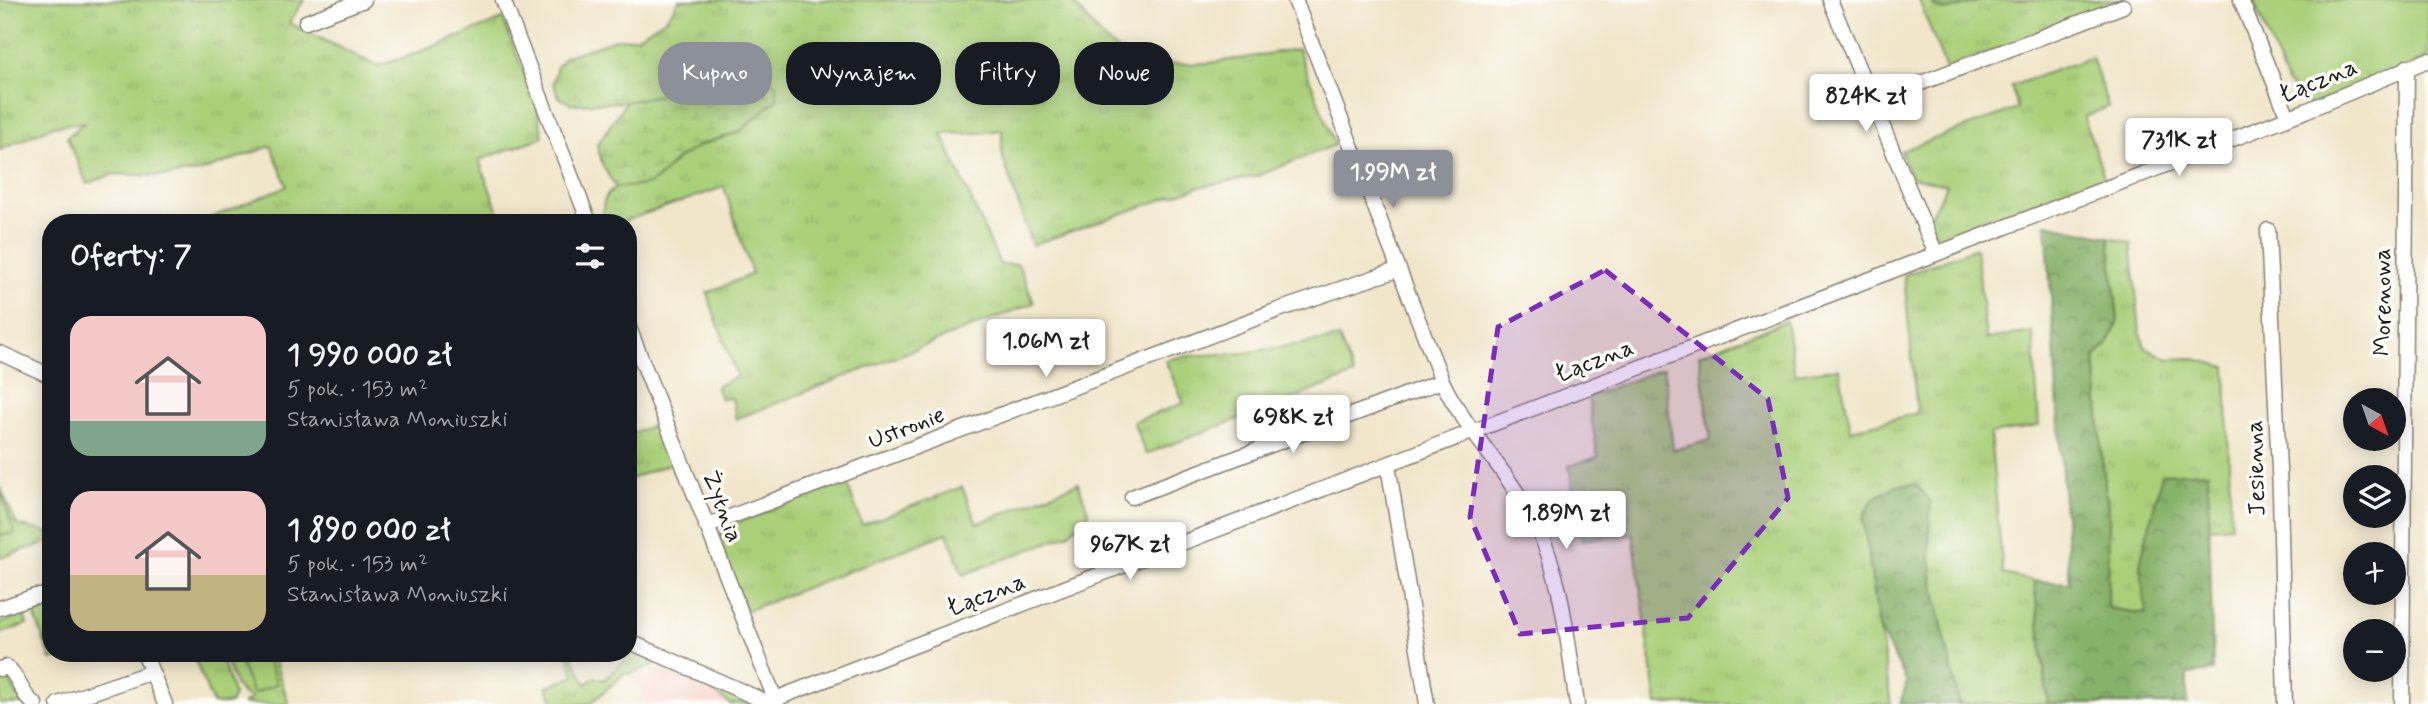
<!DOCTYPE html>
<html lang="pl">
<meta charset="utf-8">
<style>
body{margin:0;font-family:Mynerve,sans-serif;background:#20242c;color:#f1f3f6;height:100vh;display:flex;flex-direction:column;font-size:26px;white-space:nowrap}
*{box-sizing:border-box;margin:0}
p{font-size:23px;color:#9ea1a6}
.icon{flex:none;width:38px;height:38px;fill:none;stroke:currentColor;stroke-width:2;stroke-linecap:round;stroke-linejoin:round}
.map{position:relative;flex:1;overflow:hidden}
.sheet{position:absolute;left:42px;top:214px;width:595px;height:448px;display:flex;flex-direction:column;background:#171b24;border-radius:28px;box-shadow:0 4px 18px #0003}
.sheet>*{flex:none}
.banner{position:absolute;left:658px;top:42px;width:665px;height:63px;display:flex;gap:14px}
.needle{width:46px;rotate:140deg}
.tools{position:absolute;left:2343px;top:388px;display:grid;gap:14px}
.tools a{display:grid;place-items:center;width:63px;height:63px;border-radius:50%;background:#171b24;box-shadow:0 4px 18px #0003;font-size:35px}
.price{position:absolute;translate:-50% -60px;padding:0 16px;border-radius:7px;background:#fff;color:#222;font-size:23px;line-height:46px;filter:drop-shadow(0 2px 4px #0008)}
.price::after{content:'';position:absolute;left:50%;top:42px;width:21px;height:16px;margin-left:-10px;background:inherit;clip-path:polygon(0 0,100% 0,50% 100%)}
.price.selected{background:#8c9099;color:#fff}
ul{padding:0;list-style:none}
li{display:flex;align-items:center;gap:21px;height:175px;padding:0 28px}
li span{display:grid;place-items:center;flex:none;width:196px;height:140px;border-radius:21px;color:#555}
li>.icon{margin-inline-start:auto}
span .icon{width:84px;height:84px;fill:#fffc;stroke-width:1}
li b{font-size:30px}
h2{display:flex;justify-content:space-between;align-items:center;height:84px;padding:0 28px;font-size:30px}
.tag{padding:0 24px;border-radius:28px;background:#171b24;box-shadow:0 4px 18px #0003;font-size:24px;line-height:63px}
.tag.selected{background:#8c9099;color:#fff}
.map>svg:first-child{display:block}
.built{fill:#f7d1c7}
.grass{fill:url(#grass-tufts);stroke:#63764b;stroke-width:2}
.forest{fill:url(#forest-crowns);stroke:#526743;stroke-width:2}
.wetland{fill:url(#wetland-marsh);stroke:#63764b;stroke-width:2}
.park{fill:#aad07a;stroke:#63764b;stroke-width:2}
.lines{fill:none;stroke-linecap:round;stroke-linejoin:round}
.minor-casing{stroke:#868173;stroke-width:17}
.minor{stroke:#fff;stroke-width:14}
.marked{fill:#7b2cbf;fill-opacity:0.2;stroke:#7b2cbf;stroke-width:5;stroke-dasharray:14 9;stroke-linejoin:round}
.labels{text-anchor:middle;stroke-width:7;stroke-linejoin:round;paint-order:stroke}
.street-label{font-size:24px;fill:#1c1c1c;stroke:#fdfcf7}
</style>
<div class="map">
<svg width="2428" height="704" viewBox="0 0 2428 704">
<defs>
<pattern id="grass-tufts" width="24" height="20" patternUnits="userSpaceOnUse" patternTransform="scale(1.75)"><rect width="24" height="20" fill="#aad07a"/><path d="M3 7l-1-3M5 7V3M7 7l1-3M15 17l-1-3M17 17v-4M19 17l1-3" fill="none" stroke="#92b269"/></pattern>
<pattern id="forest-crowns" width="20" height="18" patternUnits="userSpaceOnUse" patternTransform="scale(1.75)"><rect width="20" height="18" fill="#87b26a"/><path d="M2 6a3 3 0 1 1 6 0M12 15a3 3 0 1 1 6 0" fill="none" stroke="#6e9056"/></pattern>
<pattern id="wetland-marsh" width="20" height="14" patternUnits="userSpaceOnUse" patternTransform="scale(1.75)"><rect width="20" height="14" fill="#aad07a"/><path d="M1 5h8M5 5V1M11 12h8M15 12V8" fill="none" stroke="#92b269"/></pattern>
</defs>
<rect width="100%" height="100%" fill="#fdfcf7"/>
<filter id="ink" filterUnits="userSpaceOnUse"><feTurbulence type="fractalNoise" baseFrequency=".0143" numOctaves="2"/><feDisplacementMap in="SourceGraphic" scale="14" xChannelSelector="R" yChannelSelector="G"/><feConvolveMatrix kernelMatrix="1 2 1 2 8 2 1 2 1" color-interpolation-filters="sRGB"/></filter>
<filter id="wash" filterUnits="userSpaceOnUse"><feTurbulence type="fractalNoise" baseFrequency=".00686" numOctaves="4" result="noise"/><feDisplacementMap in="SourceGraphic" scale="28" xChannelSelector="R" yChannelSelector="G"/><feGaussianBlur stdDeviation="1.57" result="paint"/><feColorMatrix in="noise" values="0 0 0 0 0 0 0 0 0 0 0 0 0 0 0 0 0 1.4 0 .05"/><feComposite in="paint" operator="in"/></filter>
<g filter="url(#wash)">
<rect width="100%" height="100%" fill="#f1e6ca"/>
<path class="built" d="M654 669 712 690 729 704H647L634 676Z"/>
<path class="grass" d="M0 0H304L289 23 377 66C421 54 461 35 503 19L537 107 543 137 479 160 502 222H201L287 186 271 146 199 172 166 176 113 174 87 184 67 137 85 122 53 126 0 150Z
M679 0H1070C1082 11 1102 41 1113 47 1168 79 1240 57 1298 49L1335 145 1257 176 1198 187 1032 245 1002 155V130L980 133 942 134 1000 265 1018 264 1034 303 736 419 732 398 721 399 716 386 737 377 707 293 752 274 724 187 621 222H604C602 212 601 200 610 192 621 182 638 189 651 183 661 178 667 168 675 161 694 145 716 140 739 132L741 69 675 92 626 102 571 104 559 97 553 83 557 67 565 57 612 40 637 37 668 17Z
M1919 0H1931L1935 6 1946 11 1984 0H2122L1946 69Z
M2092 57 2108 107 2084 117 2105 180 1958 240 1937 239 1929 217 1947 185 1911 177 1901 151 2018 108 2011 86Z
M2109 237 2131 243 2140 332 2145 347 2168 359 2192 358 2226 367 2231 526 2208 528V472L2140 564 2146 614 2107 608 2109 517 2102 460 2095 356 2108 344 2118 321Z
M1976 248 1986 339 2033 332 2039 426 1990 434 2003 574 2034 581 2048 704H1959C1947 638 1922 570 1931 502L1863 517 1891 704H1657L1633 534 1582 540 1569 466 1598 457 1588 397 1664 368 1673 450 1711 440 1699 355 1786 321 1795 374 1839 368 1851 430 1917 413 1904 275Z
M1339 338 1354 375 1146 454 1133 422 1184 403 1165 360 1185 356 1244 353Z
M662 422 677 461 628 480V435Z
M846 481 862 525 962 487 977 524 1078 483 1089 514 1067 535 963 575 947 533 746 611 717 538 720 537 723 528Z
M0 487 17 525 51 533V541L0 558Z
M51 610V653H80L51 660 34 613Z
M24 615 27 624 0 634V623Z
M634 651 656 661 654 665 630 674 625 673 590 704H555L547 687 575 676 567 653H575L573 657 586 684 595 677 604 680Z
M192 653H220L234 696 230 704H213Z
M225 653H272L289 704H242L252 699C232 693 231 671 225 653Z
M0 674 6 675 23 704H0Z
M713 686 764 704H730L712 690Z"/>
<path class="forest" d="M1931 0H1984L1946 11 1934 6Z
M2046 224 2109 237 2118 321 2108 344 2095 356 2102 460 2109 517 2108 608 2146 614 2140 564 2162 474 2208 472 2213 671 2187 674V704H2048L2034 581 2070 583C2060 463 2055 343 2046 224Z
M1916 484 1931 502C1922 570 1947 638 1959 704H1900L1907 682 1879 628 1863 517 1873 499 1897 485Z"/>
<path class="wetland" d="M741 69 762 73 777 86V99L739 132 699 145 675 161 663 174 649 184 616 188 603 166 597 145 626 102 675 92Z"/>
<path class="park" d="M2253 0H2428V58L2310 106 2287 83Z
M1 494 15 533 0 535V495Z
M236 653H265L277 684 253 694Z"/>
</g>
<g filter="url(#ink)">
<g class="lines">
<defs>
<path id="minor" d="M503 0 589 222
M1295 0 1442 381C1465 429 1504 467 1530 514 1563 571 1567 640 1577 704
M1830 0 1936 254
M2241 0 2288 117
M306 22 364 0
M1871 102 2123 6
M2268 230 2280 492 2285 704
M628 325 777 704
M0 353 51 376
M1388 465 1427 704
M1132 497 1442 381
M706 526 1278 310 1397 270
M0 608 35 596H51
M628 641 764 701 775 699 1936 254 2305 111 2428 60
M144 653 165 704
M0 669 7 667C20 677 21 696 35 704
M58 704 152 672
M2402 704 2407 67"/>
</defs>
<use href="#minor" class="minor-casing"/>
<use href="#minor" class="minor"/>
</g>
</g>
<path class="marked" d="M1605 270 1768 399 1788 498 1688 618 1520 634 1470 517 1498 327Z"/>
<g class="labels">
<g class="street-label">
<text transform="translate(2318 80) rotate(-22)" y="8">Łączna</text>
<text transform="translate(2382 302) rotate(-90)" y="8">Morenowa</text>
<text transform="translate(1594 360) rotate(-21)" y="8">Łączna</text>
<text transform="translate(906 427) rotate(-21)" y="8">Ustronie</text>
<text transform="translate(2255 468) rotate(-92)" y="8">Jesienna</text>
<text transform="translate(723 506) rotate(69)" y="8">Żytnia</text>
<text transform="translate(986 594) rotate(-21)" y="8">Łączna</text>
</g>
</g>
</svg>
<div class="tools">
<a><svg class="needle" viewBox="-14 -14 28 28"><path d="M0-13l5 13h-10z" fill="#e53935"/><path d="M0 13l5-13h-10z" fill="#9ea1a6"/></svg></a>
<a><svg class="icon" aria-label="layers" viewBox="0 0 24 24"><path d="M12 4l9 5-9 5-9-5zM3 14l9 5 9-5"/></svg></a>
<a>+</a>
<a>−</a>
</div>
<b class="price" style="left:1866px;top:134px">824K zł</b>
<b class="price" style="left:2179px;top:178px">731K zł</b>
<b class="price selected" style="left:1393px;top:210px">1.99M zł</b>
<b class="price" style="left:1046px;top:379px">1.06M zł</b>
<b class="price" style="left:1293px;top:455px">698K zł</b>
<b class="price" style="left:1566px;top:551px">1.89M zł</b>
<b class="price" style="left:1130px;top:582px">967K zł</b>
<div class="banner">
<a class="tag selected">Kupno</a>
<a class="tag">Wynajem</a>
<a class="tag">Filtry</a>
<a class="tag">Nowe</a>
</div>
<section class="sheet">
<h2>Oferty: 7<svg class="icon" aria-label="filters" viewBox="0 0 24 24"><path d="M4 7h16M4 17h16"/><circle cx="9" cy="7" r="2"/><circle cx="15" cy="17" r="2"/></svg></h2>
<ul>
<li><span style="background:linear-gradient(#f6c9c9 75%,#7fa58c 0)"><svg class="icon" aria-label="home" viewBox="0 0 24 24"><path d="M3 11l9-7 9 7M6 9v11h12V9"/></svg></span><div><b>1 990 000 zł</b><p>5 pok. · 153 m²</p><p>Stanisława Moniuszki</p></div></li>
<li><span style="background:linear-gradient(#f6c9c9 60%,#c2b280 0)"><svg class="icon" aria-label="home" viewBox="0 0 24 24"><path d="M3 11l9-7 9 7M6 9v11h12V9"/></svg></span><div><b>1 890 000 zł</b><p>5 pok. · 153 m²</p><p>Stanisława Moniuszki</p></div></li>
</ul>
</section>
</div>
